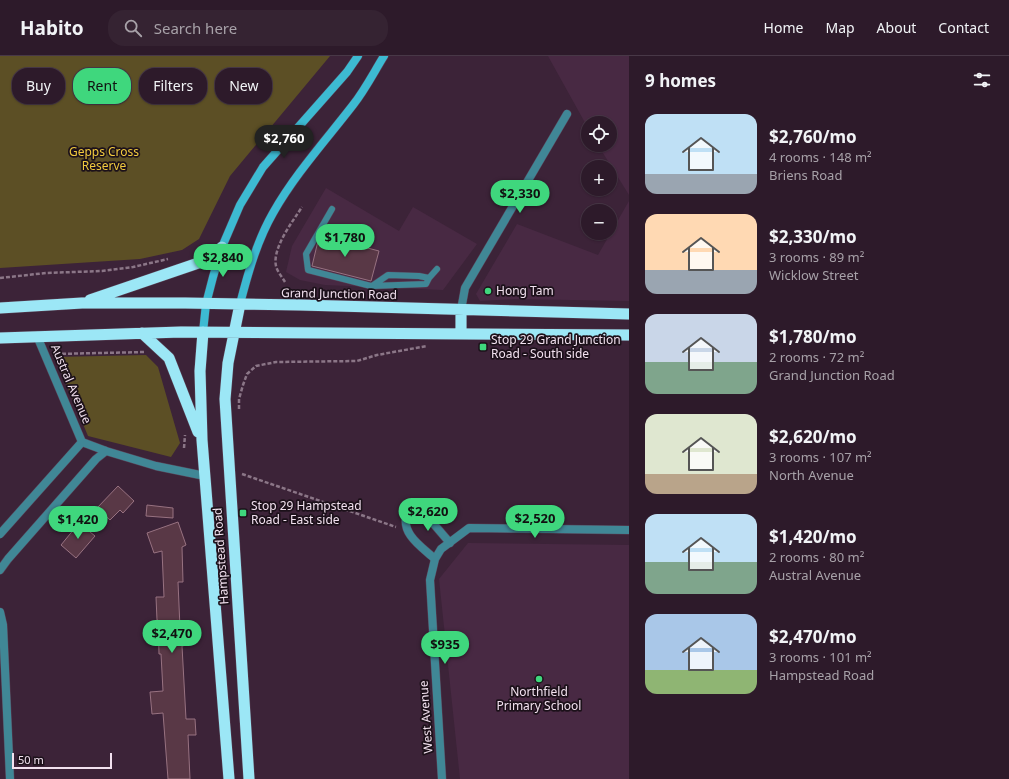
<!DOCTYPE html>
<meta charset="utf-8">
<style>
body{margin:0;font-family:"Noto Sans",sans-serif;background:#352332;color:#f1f3f6;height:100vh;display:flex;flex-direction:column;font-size:15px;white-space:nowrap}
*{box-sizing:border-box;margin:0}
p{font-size:13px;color:#a7a1a8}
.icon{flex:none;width:22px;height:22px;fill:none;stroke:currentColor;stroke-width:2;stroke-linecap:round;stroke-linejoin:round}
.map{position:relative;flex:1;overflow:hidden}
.side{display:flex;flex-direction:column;background:#2d1a2a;width:380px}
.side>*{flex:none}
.hud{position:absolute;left:12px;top:12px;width:380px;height:36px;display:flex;gap:8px}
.buttons{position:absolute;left:581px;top:60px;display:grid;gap:8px}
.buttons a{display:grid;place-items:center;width:36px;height:36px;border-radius:50%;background:#2d1a2a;box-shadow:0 1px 3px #0004,0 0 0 1px #483847;font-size:20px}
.scale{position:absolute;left:12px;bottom:10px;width:100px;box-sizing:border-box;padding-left:4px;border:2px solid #f2e1ef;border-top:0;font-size:11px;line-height:14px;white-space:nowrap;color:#f2e1ef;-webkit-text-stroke:3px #1c111a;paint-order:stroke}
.price{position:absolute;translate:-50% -34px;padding:0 9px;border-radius:14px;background:#3fd77d;color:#111;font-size:13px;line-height:26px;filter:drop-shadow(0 1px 2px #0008)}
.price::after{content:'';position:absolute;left:50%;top:24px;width:12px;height:9px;margin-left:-6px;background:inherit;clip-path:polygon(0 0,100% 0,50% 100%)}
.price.current{background:#222;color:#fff}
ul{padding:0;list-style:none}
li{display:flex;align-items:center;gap:12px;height:100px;padding:0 16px}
li span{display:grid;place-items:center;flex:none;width:112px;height:80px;border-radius:12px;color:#555}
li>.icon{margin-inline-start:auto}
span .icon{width:48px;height:48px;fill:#fffc;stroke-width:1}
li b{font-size:17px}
h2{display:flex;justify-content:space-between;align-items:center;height:48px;padding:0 16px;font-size:17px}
.chip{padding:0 14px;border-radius:16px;background:#2d1a2a;box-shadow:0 1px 3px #0004,0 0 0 1px #483847;font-size:14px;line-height:36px}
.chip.current{background:#3fd77d;color:#111}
header{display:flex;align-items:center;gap:24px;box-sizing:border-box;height:56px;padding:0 20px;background:#2d1a2a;border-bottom:1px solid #483847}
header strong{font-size:19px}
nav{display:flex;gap:22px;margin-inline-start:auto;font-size:14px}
.search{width:280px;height:36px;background:#352332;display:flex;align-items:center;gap:10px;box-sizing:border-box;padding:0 14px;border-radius:16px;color:#a7a1a8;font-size:15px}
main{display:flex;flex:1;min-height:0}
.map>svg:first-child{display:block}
.built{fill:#482943}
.green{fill:#5c4f25}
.building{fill:#593846;stroke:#987281}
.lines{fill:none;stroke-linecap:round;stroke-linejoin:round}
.service-casing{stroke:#594155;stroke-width:7}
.minor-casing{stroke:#594155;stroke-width:9}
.secondary-casing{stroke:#594155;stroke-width:9}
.trunk-casing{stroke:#594155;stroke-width:12}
.path{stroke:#8b7687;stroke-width:2.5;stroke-dasharray:4 2;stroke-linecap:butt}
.service{stroke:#408796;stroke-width:6}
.minor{stroke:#408796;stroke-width:8}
.secondary{stroke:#3dbad2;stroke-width:8}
.trunk{stroke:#9ce7f6;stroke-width:11}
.poi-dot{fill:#3fd77d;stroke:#1c111a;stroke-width:1.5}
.labels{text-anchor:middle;stroke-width:3.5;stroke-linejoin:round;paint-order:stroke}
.park-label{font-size:12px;fill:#f1ca3e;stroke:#1c111a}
.poi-label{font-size:12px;fill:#f2e1ef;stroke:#1c111a;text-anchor:start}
.street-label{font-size:12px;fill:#f2e1ef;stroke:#1c111a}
</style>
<header>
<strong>Habito</strong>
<div class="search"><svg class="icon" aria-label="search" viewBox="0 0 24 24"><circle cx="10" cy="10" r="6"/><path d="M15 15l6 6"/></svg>Search here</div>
<nav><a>Home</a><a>Map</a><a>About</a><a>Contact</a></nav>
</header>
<main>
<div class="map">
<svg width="629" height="723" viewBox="0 0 629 723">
<rect width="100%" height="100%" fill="#3c2338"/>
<path class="built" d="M548 0H629V139L598 89H610V67H588V72Z
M326 132 399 175 413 151 477 188 443 234 325 229 300 224 286 216 292 190Z
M629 145V245L515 243 480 245 476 238 517 168 598 199Z
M468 487 629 489V723H460L439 523Z"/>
<path class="green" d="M0 0H330L230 120 199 183 182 194 140 203 0 212Z
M146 299 158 311 180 387 171 401 88 380 55 301Z"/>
<path class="building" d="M322 180 379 195 371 225 312 210 318 185Z
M118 430 134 445 123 457 120 454 110 464 97 452Z
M147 449 173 452V462L146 460Z
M178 466 186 489 182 491 183 526H178L180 572H187V589L182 590 186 663H195L196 679H188L190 723H168L163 657 152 658 150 636 163 635 161 598H159L158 564H157L156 541H164L162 495 154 497 147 477Z
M79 467 95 480 76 502 61 489Z"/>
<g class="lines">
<defs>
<path id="service" d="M332 153 306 198 308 214 371 230 426 228 429 222 437 213
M372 230 388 219 419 220 429 222"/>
<path id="minor" d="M461 254 465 232 567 58
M37 280 82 386 106 395 156 410 205 420
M0 478 82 386
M435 503C422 491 400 478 407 457L415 455 426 459 450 487
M0 514 8 503 96 403 106 395
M0 556 3 569 10 723
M442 723 430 524 435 503 441 493 469 472 629 474"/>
<path id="secondary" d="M240 248C248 217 257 185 273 157 295 118 326 84 353 49 365 34 374 16 384 0
M203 276 206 248 213 221 222 191 240 149 263 111 347 16 358 0"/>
<path id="trunk" d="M90 244 210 203 222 191
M240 248 228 307 225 343 249 723
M0 252 82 247H185L300 249 629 258
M203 276 200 315 202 384 229 723
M142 277 169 302 198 376
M461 278V254
M0 282 181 276 629 279"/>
</defs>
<use href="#service" class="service-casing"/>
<use href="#minor" class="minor-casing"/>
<use href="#secondary" class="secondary-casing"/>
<use href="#trunk" class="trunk-casing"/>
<path class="path" d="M0 222 46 217 102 215 133 211 168 203
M285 226C282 221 277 215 276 210 272 192 293 165 302 151
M56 298 145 296
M239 353V343L243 329 247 318 256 310 276 306 357 305 377 299 427 290
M184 392 185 379
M242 418 396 471"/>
<use href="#service" class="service"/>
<use href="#minor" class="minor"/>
<use href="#secondary" class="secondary"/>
<use href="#trunk" class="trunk"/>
</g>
<g class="poi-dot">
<circle cx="488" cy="235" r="4"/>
<rect x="479" y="287" width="8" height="8" rx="2"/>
<rect x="239" y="453" width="8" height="8" rx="2"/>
<circle cx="539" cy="623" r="4"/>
</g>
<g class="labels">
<g class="park-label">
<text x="104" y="100">Gepps Cross<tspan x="104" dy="14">Reserve</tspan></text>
</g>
<g class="poi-label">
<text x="496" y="239">Hong Tam</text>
<text x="491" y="288">Stop 29 Grand Junction<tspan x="491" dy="14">Road - South side</tspan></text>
<text x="251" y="454">Stop 29 Hampstead<tspan x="251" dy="14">Road - East side</tspan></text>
<text x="539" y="640" text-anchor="middle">Northfield<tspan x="539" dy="14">Primary School</tspan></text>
</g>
<g class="street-label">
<text transform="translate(339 238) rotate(1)" y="4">Grand Junction Road</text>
<text transform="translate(71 328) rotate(67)" y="4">Austral Avenue</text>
<text transform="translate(221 500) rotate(-94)" y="4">Hampstead Road</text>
<text transform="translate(426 661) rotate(-94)" y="4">West Avenue</text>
</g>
</g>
</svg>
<div class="buttons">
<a><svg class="icon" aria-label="locate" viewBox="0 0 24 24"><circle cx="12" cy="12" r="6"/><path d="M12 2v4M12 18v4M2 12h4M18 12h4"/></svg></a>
<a>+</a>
<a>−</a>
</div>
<div class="scale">50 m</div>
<b class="price current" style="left:284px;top:103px">$2,760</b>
<b class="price" style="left:520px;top:158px">$2,330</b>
<b class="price" style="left:345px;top:202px">$1,780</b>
<b class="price" style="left:223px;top:222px">$2,840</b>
<b class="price" style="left:428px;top:476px">$2,620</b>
<b class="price" style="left:535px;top:483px">$2,520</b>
<b class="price" style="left:78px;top:484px">$1,420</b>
<b class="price" style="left:172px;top:598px">$2,470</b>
<b class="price" style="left:445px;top:609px">$935</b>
<div class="hud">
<a class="chip">Buy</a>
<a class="chip current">Rent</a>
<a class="chip">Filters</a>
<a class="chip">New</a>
</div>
</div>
<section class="side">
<h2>9 homes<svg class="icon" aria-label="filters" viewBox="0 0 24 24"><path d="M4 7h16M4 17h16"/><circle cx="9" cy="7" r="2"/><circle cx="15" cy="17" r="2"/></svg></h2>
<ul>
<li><span style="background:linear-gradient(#bfe0f5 75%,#9aa5b1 0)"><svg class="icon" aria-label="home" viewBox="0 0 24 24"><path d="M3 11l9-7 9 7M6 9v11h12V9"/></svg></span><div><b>$2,760/mo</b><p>4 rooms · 148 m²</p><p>Briens Road</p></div></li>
<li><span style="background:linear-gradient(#ffd9b3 70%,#9aa5b1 0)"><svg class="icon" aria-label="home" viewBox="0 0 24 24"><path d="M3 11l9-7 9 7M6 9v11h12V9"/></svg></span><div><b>$2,330/mo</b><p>3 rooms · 89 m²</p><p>Wicklow Street</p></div></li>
<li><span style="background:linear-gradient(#c9d6e8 60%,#7fa58c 0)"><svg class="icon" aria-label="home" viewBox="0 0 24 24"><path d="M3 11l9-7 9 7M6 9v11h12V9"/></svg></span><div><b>$1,780/mo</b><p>2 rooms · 72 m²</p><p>Grand Junction Road</p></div></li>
<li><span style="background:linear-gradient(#dfe7d0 75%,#b9a48a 0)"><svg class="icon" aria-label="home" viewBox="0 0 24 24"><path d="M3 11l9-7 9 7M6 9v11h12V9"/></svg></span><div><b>$2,620/mo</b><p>3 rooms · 107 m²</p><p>North Avenue</p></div></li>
<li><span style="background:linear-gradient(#bfe0f5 60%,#7fa58c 0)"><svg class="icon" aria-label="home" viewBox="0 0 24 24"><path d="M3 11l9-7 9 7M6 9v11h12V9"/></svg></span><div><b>$1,420/mo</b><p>2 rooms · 80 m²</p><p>Austral Avenue</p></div></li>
<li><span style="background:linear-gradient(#a9c7e8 70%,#8fb573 0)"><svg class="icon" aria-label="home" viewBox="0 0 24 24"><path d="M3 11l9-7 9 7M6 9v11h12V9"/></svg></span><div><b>$2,470/mo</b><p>3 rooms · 101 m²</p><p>Hampstead Road</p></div></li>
</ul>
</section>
</main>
